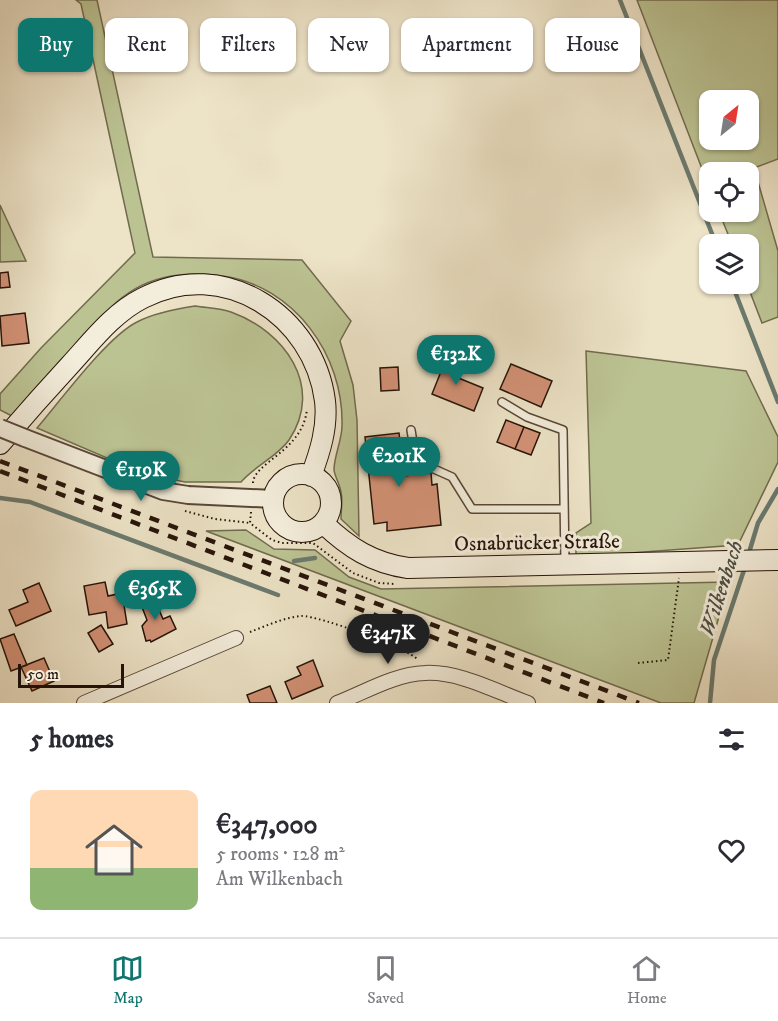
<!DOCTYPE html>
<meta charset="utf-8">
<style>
body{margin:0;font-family:"IM FELL DW Pica",serif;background:#f7f7f7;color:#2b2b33;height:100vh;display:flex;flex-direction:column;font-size:22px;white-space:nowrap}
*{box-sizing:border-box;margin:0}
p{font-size:20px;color:#7c7c81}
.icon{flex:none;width:33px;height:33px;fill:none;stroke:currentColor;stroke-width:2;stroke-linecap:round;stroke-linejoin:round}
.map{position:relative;height:703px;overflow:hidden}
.drawer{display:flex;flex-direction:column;background:#fff;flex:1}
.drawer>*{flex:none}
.guide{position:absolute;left:18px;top:18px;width:742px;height:54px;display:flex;gap:12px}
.needle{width:39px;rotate:30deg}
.controls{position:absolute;left:699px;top:90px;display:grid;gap:12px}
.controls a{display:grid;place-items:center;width:60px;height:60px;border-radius:12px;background:#fff;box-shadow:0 2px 4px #0004;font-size:30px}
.scale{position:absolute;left:18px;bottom:15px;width:106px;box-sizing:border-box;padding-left:6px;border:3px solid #261309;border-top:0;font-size:16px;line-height:21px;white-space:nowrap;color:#261309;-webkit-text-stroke:4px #f3eddb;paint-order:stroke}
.price{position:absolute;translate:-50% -51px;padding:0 14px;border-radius:21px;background:#0f766e;color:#fff;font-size:20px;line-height:39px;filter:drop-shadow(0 2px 3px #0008)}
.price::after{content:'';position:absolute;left:50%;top:36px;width:18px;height:14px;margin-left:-9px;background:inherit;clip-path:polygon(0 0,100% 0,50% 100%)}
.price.selected{background:#222;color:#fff}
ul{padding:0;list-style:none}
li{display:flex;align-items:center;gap:18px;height:150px;padding:0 30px}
li span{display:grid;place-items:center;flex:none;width:168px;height:120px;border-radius:12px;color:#555}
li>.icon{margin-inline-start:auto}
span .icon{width:72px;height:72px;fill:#fffc;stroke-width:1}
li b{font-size:26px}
h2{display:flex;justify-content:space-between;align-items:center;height:72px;padding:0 30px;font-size:26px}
.pill{padding:0 21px;border-radius:12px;background:#fff;box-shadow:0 2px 4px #0004;font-size:21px;line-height:54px}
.pill.selected{background:#0f766e;color:#fff}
.dock{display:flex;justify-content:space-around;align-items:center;height:84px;border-top:2px solid #e1e1e2;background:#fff;font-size:16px;color:#7c7c81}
.dock a{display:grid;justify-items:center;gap:3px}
.dock .selected{color:#0f766e}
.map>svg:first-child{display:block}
.green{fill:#bcc393;stroke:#716b4e;stroke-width:1.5;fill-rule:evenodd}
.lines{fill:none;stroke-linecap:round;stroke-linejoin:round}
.stream{stroke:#6b7a6f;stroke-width:4.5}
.building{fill:#d39276;stroke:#261309;stroke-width:1.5}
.service-casing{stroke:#584738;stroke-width:10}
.minor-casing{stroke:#584738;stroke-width:16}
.tertiary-casing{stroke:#584738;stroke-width:20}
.secondary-casing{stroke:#261309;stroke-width:22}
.path{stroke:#261309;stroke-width:2;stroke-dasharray:1.5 3;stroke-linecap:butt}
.service{stroke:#f3eddb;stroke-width:7}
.minor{stroke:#f3eddb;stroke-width:14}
.tertiary{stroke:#f3eddb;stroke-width:16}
.secondary{stroke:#f3eddb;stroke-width:20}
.rail{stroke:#261309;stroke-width:4.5;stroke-dasharray:10 10;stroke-linecap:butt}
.tertiary-bridge-casing{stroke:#584738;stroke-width:20;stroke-linecap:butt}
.tertiary-bridge{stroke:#f3eddb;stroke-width:16}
.labels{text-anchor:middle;stroke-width:6;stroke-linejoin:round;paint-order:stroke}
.street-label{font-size:21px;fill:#261309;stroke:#f3eddb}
.water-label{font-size:22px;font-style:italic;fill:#4e4f44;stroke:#f3eddb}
</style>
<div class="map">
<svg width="778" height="703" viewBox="0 0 778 703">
<rect width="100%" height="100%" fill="#ede3c7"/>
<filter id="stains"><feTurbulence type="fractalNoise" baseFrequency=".00333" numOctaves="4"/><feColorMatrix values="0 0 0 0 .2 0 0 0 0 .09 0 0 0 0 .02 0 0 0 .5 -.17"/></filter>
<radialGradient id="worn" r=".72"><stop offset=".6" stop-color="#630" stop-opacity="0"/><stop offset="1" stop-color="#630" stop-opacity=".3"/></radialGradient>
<path class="green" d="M76 0H97L153 257 302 260 351 321 340 341 353 385 357 420 359 536 341 519C341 510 343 500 341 492 340 485 335 477 334 470 334 456 342 440 342 426 344 355 294 286 223 276 194 272 161 274 135 289 111 303 94 325 75 345 54 368 33 392 12 416L0 410V394L41 348 135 253 81 4Z
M637 0H778V159L754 168 778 251V317L762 323 747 284 748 244H732L719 212H748V172H710L709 187ZM710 100H748V140H710Z
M0 205 26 261 0 262Z
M195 306C207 308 220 308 231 312 284 331 325 386 289 440 278 456 256 465 241 482H185L142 473 37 428C61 400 107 337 137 322 154 313 175 309 195 306Z
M586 351 746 371 778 437V462L738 545 576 557V533L591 523Z
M246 530 274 549 315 550 349 577 381 589 729 582 694 703H661L206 531Z"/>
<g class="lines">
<path class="stream" d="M620 0 716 244
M732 284 778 402
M0 498 30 502 278 595
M748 556 758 523 778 489
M294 561 315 558
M710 703 714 660 745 567"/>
</g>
<path class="building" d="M8 272 10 287 0 288V273Z
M25 313 29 343 2 346 0 316Z
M448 354 463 360 456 377 483 388 474 411 432 394Z
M511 364 552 381 541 407 500 389Z
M398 367 399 390 381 391 380 368Z
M506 420 524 427 515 449 497 442Z
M524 427 540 433 531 455 515 449Z
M399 433 404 476 431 473 432 485 437 484 441 525 387 531V522L374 524 365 437Z
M105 582 108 596 122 593 127 624 108 628 106 612 89 615 84 586Z
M39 583 51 611 16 626 9 610 28 602 23 590Z
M153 596 163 619 170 616 176 629 151 642 150 640 146 641 142 626 147 620 140 602Z
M101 625 113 644 99 652 88 633Z
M14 634 27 665 11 671 0 639Z
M44 658 54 681 32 691 21 667Z
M313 660 323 686 292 699 285 682 301 675 297 667Z
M270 686 277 703H250L247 695Z"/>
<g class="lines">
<defs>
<path id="service" d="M502 402 527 417 563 430 565 564
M411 430 416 461 452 477 472 509H564"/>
<path id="minor" d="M84 703 236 638
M337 703C365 692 395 674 425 673 459 671 497 692 528 703"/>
<path id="tertiary" d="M25 438 163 491 188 495 273 499"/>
<path id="secondary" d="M0 444C23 417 46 391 70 365 92 341 113 313 143 298 223 256 314 315 325 401 328 427 320 452 311 476
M273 503a29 29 0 1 1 58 0a29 29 0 1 1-58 0Z
M323 523C349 548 373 563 408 568L778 560"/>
</defs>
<use href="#service" class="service-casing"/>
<use href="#minor" class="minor-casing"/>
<use href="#tertiary" class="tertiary-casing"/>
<use href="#secondary" class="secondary-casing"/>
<path class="path" d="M253 483C254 462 303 451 307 409
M185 511 215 519 250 523
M251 512 250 523 272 540 282 543H313L353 573 379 583 395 584
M250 632C266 626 285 617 302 616 319 616 409 648 418 660
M638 663 668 660 679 578"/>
<use href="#service" class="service"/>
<use href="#minor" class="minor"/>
<use href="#tertiary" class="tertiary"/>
<use href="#secondary" class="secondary"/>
<path class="rail" d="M0 461 639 703
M0 471 604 703"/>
<defs>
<path id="tertiary-bridge" d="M0 428 25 438"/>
</defs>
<use href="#tertiary-bridge" class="tertiary-bridge-casing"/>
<use href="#tertiary-bridge" class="tertiary-bridge"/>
</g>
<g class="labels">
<g class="street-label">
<text transform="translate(537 542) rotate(-1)" y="7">Osnabrücker Straße</text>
</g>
<g class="water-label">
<text transform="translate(720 588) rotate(-72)" y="8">Wilkenbach</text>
</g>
</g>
<rect width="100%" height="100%" filter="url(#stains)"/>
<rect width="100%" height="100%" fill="url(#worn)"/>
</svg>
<div class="controls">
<a><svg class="needle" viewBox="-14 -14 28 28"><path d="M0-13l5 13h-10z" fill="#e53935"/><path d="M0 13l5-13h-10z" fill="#7c7c81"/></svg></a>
<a><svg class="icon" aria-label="locate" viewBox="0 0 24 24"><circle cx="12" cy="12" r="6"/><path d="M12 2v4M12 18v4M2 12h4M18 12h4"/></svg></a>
<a><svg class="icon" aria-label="layers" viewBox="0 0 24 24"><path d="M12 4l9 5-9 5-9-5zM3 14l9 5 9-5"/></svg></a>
</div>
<div class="scale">50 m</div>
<b class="price" style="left:456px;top:386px">€132K</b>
<b class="price" style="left:399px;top:488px">€201K</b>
<b class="price" style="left:141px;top:502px">€119K</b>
<b class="price" style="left:155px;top:621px">€365K</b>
<b class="price selected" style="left:388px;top:665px">€347K</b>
<div class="guide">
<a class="pill selected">Buy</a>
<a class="pill">Rent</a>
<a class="pill">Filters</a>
<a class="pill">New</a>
<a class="pill">Apartment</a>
<a class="pill">House</a>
</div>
</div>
<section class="drawer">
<h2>5 homes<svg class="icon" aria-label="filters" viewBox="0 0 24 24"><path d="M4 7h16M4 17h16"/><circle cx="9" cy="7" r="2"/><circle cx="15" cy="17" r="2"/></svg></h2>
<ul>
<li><span style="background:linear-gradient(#ffd9b3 65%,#8fb573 0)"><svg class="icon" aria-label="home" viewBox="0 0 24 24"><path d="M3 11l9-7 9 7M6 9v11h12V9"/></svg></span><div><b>€347,000</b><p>5 rooms · 128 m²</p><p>Am Wilkenbach</p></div><svg class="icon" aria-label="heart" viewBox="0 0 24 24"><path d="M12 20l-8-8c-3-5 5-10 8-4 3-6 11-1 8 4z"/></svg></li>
</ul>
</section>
<nav class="dock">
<a class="selected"><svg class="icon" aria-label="map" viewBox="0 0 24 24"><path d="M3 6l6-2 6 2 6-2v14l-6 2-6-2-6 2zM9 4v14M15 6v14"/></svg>Map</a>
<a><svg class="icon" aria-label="saved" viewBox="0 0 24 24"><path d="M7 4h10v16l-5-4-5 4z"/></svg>Saved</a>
<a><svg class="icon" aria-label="home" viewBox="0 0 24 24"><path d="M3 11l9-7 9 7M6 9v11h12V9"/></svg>Home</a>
</nav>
